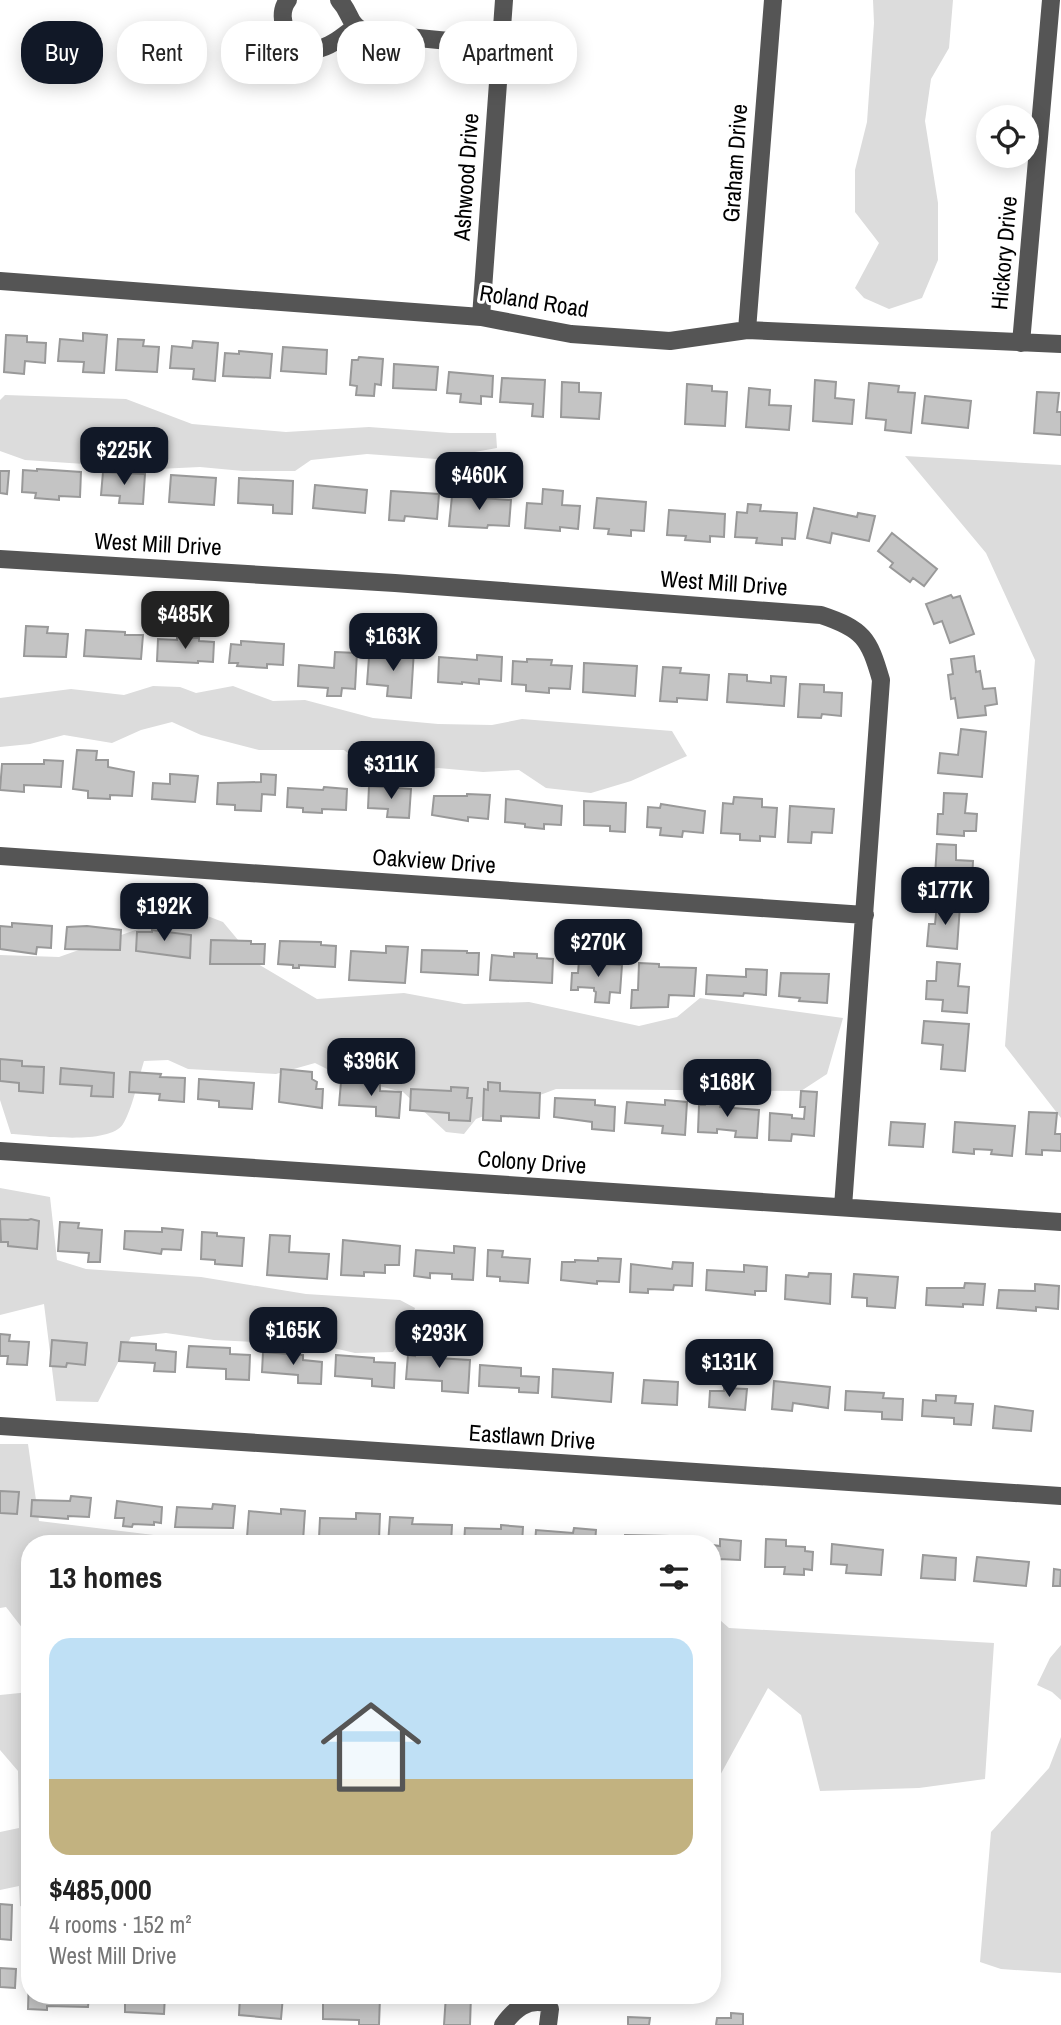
<!DOCTYPE html>
<meta charset="utf-8">
<style>
body{margin:0;font-family:"Archivo Narrow",sans-serif;background:#f6f6f6;color:#222;height:100vh;display:flex;flex-direction:column;font-size:26px;white-space:nowrap}
*{box-sizing:border-box;margin:0}
p{font-size:23px;color:#767676}
.icon{flex:none;width:38px;height:38px;fill:none;stroke:currentColor;stroke-width:2;stroke-linecap:round;stroke-linejoin:round}
.map{position:relative;flex:1;overflow:hidden}
.details{position:absolute;left:21px;top:1535px;width:700px;height:469px;display:flex;flex-direction:column;background:#fff;border-radius:28px;box-shadow:0 4px 18px #0003}
.details>*{flex:none}
.guide{position:absolute;left:21px;top:21px;width:700px;height:63px;display:flex;gap:14px}
.fabs{position:absolute;left:976px;top:105px;display:grid;gap:14px}
.fabs a{display:grid;place-items:center;width:63px;height:63px;border-radius:50%;background:#fff;box-shadow:0 4px 18px #0003;font-size:35px}
.price{position:absolute;translate:-50% -60px;padding:0 16px;border-radius:14px;background:#111827;color:#fff;font-size:23px;line-height:46px;filter:drop-shadow(0 2px 4px #0008)}
.price::after{content:'';position:absolute;left:50%;top:42px;width:21px;height:16px;margin-left:-10px;background:inherit;clip-path:polygon(0 0,100% 0,50% 100%)}
.price.on{background:#222;color:#fff}
ul{padding:0;list-style:none}
li{display:grid;align-content:center;gap:14px;height:371px;padding:0 28px}
li+li{border-top:2px solid #e0e0e0}
li span{display:grid;place-items:center;height:217px;border-radius:21px;color:#555}
li>.icon{margin-inline-start:auto}
span .icon{width:126px;height:126px;fill:#fffc;stroke-width:1}
li b{font-size:30px}
h2{display:flex;justify-content:space-between;align-items:center;height:84px;padding:0 28px;font-size:30px}
.pill{padding:0 24px;border-radius:28px;background:#fff;box-shadow:0 4px 18px #0003;font-size:24px;line-height:63px}
.pill.on{background:#111827;color:#fff}
.map>svg:first-child{display:block}
.green{fill:#dcdcdc}
.building{fill:#c4c4c4;stroke:#999;stroke-width:2}
.lines{fill:none;stroke-linecap:round;stroke-linejoin:round}
.minor{stroke:#555;stroke-width:18}
.labels{text-anchor:middle;stroke-width:6;stroke-linejoin:round;paint-order:stroke}
.street-label{font-size:23px;fill:#000;stroke:#fff}
</style>
<div class="map">
<svg width="1061" height="2025" viewBox="0 0 1061 2025">
<rect width="100%" height="100%" fill="#fff"/>
<path class="green" d="M873 0H953L949 48 931 79 925 121 938 203V260L922 298 889 309 864 298 855 288 879 243 855 212V170L867 122 874 23Z
M5 395 126 399 192 424 286 432 369 427 450 433H496L497 448 436 459 367 454 311 460 295 471H243L200 467 158 469 25 460 0 451V400Z
M905 456 1061 465V1118L1005 1046 1035 660 986 553Z
M153 686 180 687 196 693 233 686 273 701 305 700 373 718 438 724 492 725 522 719 672 731 687 756 631 781 591 793 546 788 519 770 483 772 438 768 398 775H373L344 750H259L201 735 172 722 141 730 112 743 64 735 30 744 0 747V698L71 689 124 695Z
M192 910 223 922 258 964 317 999 404 993 464 1004 529 1002 639 1026 677 1017 700 998 843 1018 827 1074 801 1091 556 1089 476 1119 464 1134 446 1132 403 1092 343 1077 315 1063 276 1074 188 1069 168 1060 144 1061C139 1077 132 1110 123 1124 109 1146 35 1135 11 1134L0 1100V955L59 957Z
M0 1188 50 1197 57 1260 86 1269 201 1277 306 1294 400 1300 415 1308 408 1330 393 1352 355 1353 307 1342 275 1338 255 1342 214 1340 166 1333 131 1337 98 1402 56 1401 44 1304 0 1315Z
M0 1444H28L39 1521 162 1536 165 1543 30 1544V1638L6 1607 0 1608Z
M712 1613 729 1628 994 1643 985 1779 919 1788 820 1791 801 1715 768 1688 712 1790Z
M1061 1645V1700L1052 1692 1037 1685 1050 1658Z
M30 1692V1909L20 1906 19 1886 0 1890V1832L19 1828 18 1771 0 1750V1695Z
M1061 1737V1973L1001 1969 980 1962 991 1832 1049 1768Z"/>
<path class="building" d="M83 333 107 335 104 373 83 372 84 362 58 361 60 339 83 341Z
M6 335 27 336V342L46 343 45 363 25 361 24 374 4 372Z
M118 339 144 340 143 346 159 347 157 372 116 370Z
M193 341 218 343 215 381 193 379 194 369 170 368 172 346 192 348Z
M283 347 327 350 326 374 281 371Z
M239 351 272 354 270 378 223 376 225 353 239 354Z
M359 357 383 359 381 385 375 384 374 396 356 395 357 386 350 385 352 360H358Z
M394 364 438 367 436 390 393 388Z
M449 372 493 376 492 397 481 396V404L460 402 461 394 447 393Z
M502 378 545 380 543 417 532 416 533 404 500 402Z
M815 380 836 382 835 398 854 400 852 424 813 421Z
M562 382 579 383V392L601 393 599 419 561 417Z
M869 383 899 386 898 392 915 393 911 433 885 430 886 420 866 418Z
M687 384 712 386V391L727 392 725 426 685 424Z
M749 388 770 390 769 405 791 406 789 430 746 427Z
M1037 392 1059 393 1057 412H1061V435L1034 433Z
M925 396 971 401 968 428 922 423Z
M37 469 81 472 80 497 59 496V500L35 498 36 493 22 492 23 470 37 471Z
M0 471H9L7 494 0 493Z
M103 472 145 474 143 504 119 503 120 496 101 495Z
M171 475 216 478 214 505 169 502Z
M239 478 293 481 292 514 273 513V505L238 503Z
M315 485 367 490 365 513 313 508Z
M543 489 563 491 562 505 580 506 578 529 560 527V531L525 528 527 503 542 504Z
M391 491 439 494 437 519 405 516 404 521 389 520Z
M452 496 511 500 509 526 488 525 487 528 449 526Z
M597 498 646 502 644 531 631 530V536L608 534 609 529 594 528Z
M748 504 761 505 760 511 797 513 795 539 782 538V545L756 543 757 538 735 537 737 512 747 513Z
M814 508 857 517 858 513 875 516 869 541 832 533 830 543 807 538Z
M669 510 725 514 724 537 710 536V542L685 540 686 536 667 535Z
M892 533 937 569 924 586 913 578 910 582 890 567 893 563 878 551Z
M951 595 953 598 960 596 974 634 950 643 942 621 934 624 926 604Z
M26 626 48 627 47 633 68 634 66 657 24 656Z
M86 630 125 632V635H143L141 659 84 656Z
M177 637 199 638V641L214 642 213 662 198 661V663L157 661 158 639 177 640Z
M241 641 284 644 283 665 267 664V668L237 666 238 663H229L231 644 241 645Z
M394 649 414 650 411 698 387 696 388 686 367 684 369 657 393 659Z
M335 652 357 653 355 689 342 688 341 696H327L328 688 298 686 299 665 334 668Z
M477 655 502 657 501 681 479 679V684L462 682V684L438 682 439 657 477 660Z
M974 656 976 672 980 671 983 689 995 688 997 704 985 706 986 715 958 718 955 698 951 699 948 675 953 674 951 659Z
M527 659 552 660 551 665 572 666 570 689 549 688V693L526 691V685L512 684 513 661 527 662Z
M584 663 637 666 635 696 583 692Z
M663 667 681 668 680 673 709 675 707 700 677 698V702L660 701Z
M729 674 747 675V681L771 683V676L786 677 784 706 727 702Z
M800 684 824 685V692L842 693 841 716 822 714 821 718 798 717Z
M961 729 986 732 982 777 938 773 940 753 958 755Z
M77 750 97 751 96 760H108V767L134 772 132 796 110 795V799L88 798V791L73 789Z
M44 760 63 761 61 787 24 785V792L0 790 2 764H44Z
M170 774 198 776 195 802 152 799 153 783 170 784Z
M261 774 276 775 275 795 262 794 261 811 235 810V805L217 804 218 783 261 782Z
M369 786 411 789 409 818 387 817 388 809 368 808Z
M324 787 347 789 346 810 322 809V813L303 812V808L287 807 288 788 323 790Z
M944 793 967 794 965 813 977 814 976 831H964V836L937 834 938 814H943Z
M467 794 490 795 488 819 468 817V821L432 815 434 796H467Z
M734 797 762 799V807L777 808 775 837 760 836V841L740 840V834L721 833 723 803 733 804Z
M506 799 562 806 561 825 544 824V829L525 827V824L505 822Z
M584 801 626 803 625 832 610 831V826L584 825Z
M661 804 705 811 703 833 683 831 682 837 660 835 661 828 647 827 648 807 660 808Z
M790 806 834 809 832 833 812 832 811 843 788 842Z
M937 844 956 845V860L973 861 972 883 961 882 960 894 934 892Z
M937 904 960 905 957 949 927 946 929 924H935Z
M12 923 52 926 51 948 37 947 36 954 0 949V926L12 927Z
M87 926 121 930 120 950 65 949 67 927Z
M152 930 191 935 190 958 136 951 137 932H152Z
M211 940 251 941V944H265L264 964H210Z
M280 941 321 942V945L336 946 335 967 299 965V968H293V965L278 964Z
M386 946 408 947 405 983 349 980 351 951 386 953Z
M422 950 467 951V953H479L478 975 421 972Z
M514 953 537 954V958L553 959 552 983 490 980 492 955 514 957Z
M579 960 606 961V964L622 965 620 993 610 992 609 1003 595 1002 596 992 594 991V988L578 987V990H571L572 973H578Z
M937 962 960 964 958 986 969 987 967 1013 942 1011 943 1000 926 999 927 981H936Z
M639 963 659 964V967L696 968 694 996 669 995 668 1007 631 1008 632 990H638Z
M746 969 767 970 766 995 744 993 743 996 706 994 707 975 746 977Z
M781 973 829 974 827 1003 799 1001 800 998 779 996Z
M924 1021 969 1024 965 1071 941 1069 943 1045 922 1043Z
M0 1059 22 1061V1066L44 1067 43 1093 19 1091V1083L0 1081Z
M61 1068 114 1073 113 1097 91 1096 92 1086 60 1084Z
M281 1069 312 1072V1079L317 1082 316 1089H323L322 1108 279 1102Z
M130 1072 161 1074 160 1077 185 1078 184 1102 159 1100 160 1094 129 1092Z
M199 1079 254 1083 252 1109 219 1107V1101L198 1099Z
M341 1082 380 1084V1091L401 1092 399 1118 376 1116V1107L339 1105Z
M488 1082 500 1083V1091L540 1093 539 1118 501 1116V1121L483 1120 484 1089 488 1090Z
M451 1087 468 1088 467 1098H472L470 1121 449 1120V1113L410 1110 411 1089 451 1091Z
M801 1091 817 1092 814 1136 792 1134 791 1141 769 1140 770 1113 792 1115V1118L804 1119 805 1107H800Z
M706 1096 720 1097V1107L759 1110 757 1138 735 1137 736 1131 717 1129V1133L698 1132 699 1105H705Z
M555 1098 595 1100V1105L615 1107 614 1131 592 1129V1122L554 1117Z
M665 1100 687 1102 685 1135 662 1133 663 1126 625 1123 627 1102 665 1105Z
M1029 1112 1057 1113 1055 1134H1061V1151L1042 1150V1155L1026 1154Z
M891 1122 925 1124 923 1147 889 1145Z
M955 1122 1015 1126 1012 1156 991 1154 992 1150 974 1149V1154L953 1152Z
M0 1219 28 1220 31 1219 39 1221 37 1249 8 1246V1242H1Z
M60 1222 79 1223 78 1228 102 1230 100 1262H88L89 1253 58 1251Z
M162 1228 183 1230 181 1250 162 1249 161 1254 124 1249 125 1231 162 1232Z
M202 1232 217 1233V1236L244 1238 242 1266 215 1264V1260L201 1259Z
M270 1235 290 1236 289 1252 329 1254 327 1279 267 1275Z
M343 1240 400 1246 399 1265H385V1273L364 1272V1276L341 1275Z
M454 1246 475 1248 473 1280 452 1279V1274L430 1273V1278L414 1276 416 1250 454 1253Z
M488 1250 503 1251 502 1257 530 1259 528 1283 500 1281V1277L487 1276Z
M598 1258 621 1259 619 1282 597 1281V1284L561 1280 562 1262H575V1260L598 1261Z
M673 1262 693 1263 692 1286 674 1285 673 1290 648 1289V1293L630 1292 631 1264 672 1269Z
M744 1265 767 1267 766 1291H755V1295L706 1290 707 1270 744 1272Z
M809 1273 831 1274 830 1304 785 1299 786 1275 808 1277Z
M854 1274 898 1277 895 1308 867 1306V1298L852 1297Z
M965 1283 985 1284 983 1305 963 1304V1307L926 1305 927 1288H964Z
M1035 1284 1059 1286 1058 1309 1036 1307V1311L997 1308 999 1290 1035 1291Z
M0 1334 10 1335 9 1341 29 1342 27 1365 7 1364 8 1356H0Z
M52 1340 87 1343 85 1365 67 1363 66 1367 50 1366Z
M121 1342 156 1344V1350L176 1352 175 1372 154 1371 155 1363 119 1361Z
M415 1345 437 1347V1358L470 1360 468 1393 442 1391V1381L406 1379 408 1355 415 1356Z
M189 1346 230 1348V1354L250 1355 249 1380 226 1379V1369L187 1367Z
M263 1352 303 1355V1360L322 1362 321 1384 298 1383V1375L262 1372Z
M336 1355 374 1358V1362L395 1363 394 1388 372 1386V1379L335 1376Z
M480 1365 521 1368V1376L539 1377 538 1393 519 1392V1388L479 1386Z
M553 1369 613 1373 611 1402 552 1397Z
M644 1380 678 1382 677 1405 642 1403Z
M774 1381 830 1387 828 1408 793 1403 792 1411 772 1409Z
M724 1388 747 1389 745 1410 709 1407 710 1391H724Z
M846 1391 884 1393 883 1398 903 1399 902 1420 882 1419V1412L845 1410Z
M936 1395 956 1396 955 1403 973 1404 971 1425 954 1424V1418L922 1416 923 1400 936 1401Z
M995 1406 1033 1411 1031 1431 993 1428Z
M0 1491 19 1492 17 1514 0 1513Z
M71 1496 91 1498 89 1517 68 1516V1519L31 1516 32 1500 70 1501Z
M117 1501 162 1507 161 1523 154 1522V1525L133 1524 132 1527 123 1526 124 1518H115Z
M213 1504 235 1506 233 1528 175 1527 177 1507 212 1509Z
M281 1509 305 1511 303 1541 247 1537 249 1511 281 1514Z
M356 1513 380 1514 379 1540 375 1539 374 1544H355V1540L319 1538 320 1518 356 1519Z
M390 1517 413 1518 412 1524 452 1525 451 1544H388Z
M501 1525 523 1527 522 1544H464L465 1528 501 1529Z
M574 1528 596 1530 595 1544H535L536 1530 573 1533Z
M625 1535 669 1536V1544H624Z
M720 1539 741 1541 740 1560 719 1559V1563L712 1562V1545L720 1546Z
M766 1539 786 1540V1546L805 1547V1551L813 1552 812 1570 804 1569V1575L784 1574 785 1567H765Z
M832 1544 883 1550 881 1575 846 1573 847 1565 831 1564Z
M923 1555 956 1558 955 1580 921 1578Z
M977 1557 1029 1562 1026 1586 974 1581Z
M1054 1569 1061 1570 1060 1586H1053Z
M0 1904 12 1905 11 1940 0 1939Z
M0 1968 16 1969 15 1988 0 1987Z
M29 1975 30 1995H89L88 2007 47 2006V2010L28 2009Z
M125 1995H165L164 2014 125 2012Z
M240 1995 283 1996 281 2019 239 2015Z
M446 1995H471L470 2025H444Z
M323 1996 380 1997 379 2025H359V2020L323 2019Z
M731 2013 743 2014V2025H716L717 2018H731Z
M628 2017 650 2018 649 2025H628Z"/>
<g class="lines">
<path class="minor" d="M288 0C273 19 292 53 317 49 331 47 344 35 355 27
M339 0C353 15 346 23 367 33L500 46
M0 281 481 317 571 334 670 341 747 330 1061 344
M481 317 504 0
M747 330 773 0
M1021 343 1051 0
M0 559 395 583 821 615C863 629 869 638 881 680L843 1207
M0 856 865 915
M0 1151 1061 1222
M0 1426 1061 1496
M503 2025C514 2010 527 1998 546 2003L550 2009 548 2025"/>
</g>
<g class="labels">
<g class="street-label">
<text transform="translate(735 163) rotate(-86)" y="8">Graham Drive</text>
<text transform="translate(466 177) rotate(-86)" y="8">Ashwood Drive</text>
<text transform="translate(1004 253) rotate(-85)" y="8">Hickory Drive</text>
<text transform="translate(534 301) rotate(9)" y="8">Roland Road</text>
<text transform="translate(158 544) rotate(3)" y="8">West Mill Drive</text>
<text transform="translate(724 583) rotate(4)" y="8">West Mill Drive</text>
<text transform="translate(434 861) rotate(4)" y="8">Oakview Drive</text>
<text transform="translate(532 1162) rotate(4)" y="8">Colony Drive</text>
<text transform="translate(532 1437) rotate(4)" y="8">Eastlawn Drive</text>
</g>
</g>
</svg>
<div class="fabs">
<a><svg class="icon" aria-label="locate" viewBox="0 0 24 24"><circle cx="12" cy="12" r="6"/><path d="M12 2v4M12 18v4M2 12h4M18 12h4"/></svg></a>
</div>
<b class="price" style="left:124px;top:487px">$225K</b>
<b class="price" style="left:479px;top:512px">$460K</b>
<b class="price on" style="left:185px;top:651px">$485K</b>
<b class="price" style="left:393px;top:673px">$163K</b>
<b class="price" style="left:391px;top:801px">$311K</b>
<b class="price" style="left:945px;top:927px">$177K</b>
<b class="price" style="left:164px;top:943px">$192K</b>
<b class="price" style="left:598px;top:979px">$270K</b>
<b class="price" style="left:371px;top:1098px">$396K</b>
<b class="price" style="left:727px;top:1119px">$168K</b>
<b class="price" style="left:293px;top:1367px">$165K</b>
<b class="price" style="left:439px;top:1370px">$293K</b>
<b class="price" style="left:729px;top:1399px">$131K</b>
<div class="guide">
<a class="pill on">Buy</a>
<a class="pill">Rent</a>
<a class="pill">Filters</a>
<a class="pill">New</a>
<a class="pill">Apartment</a>
</div>
<section class="details">
<h2>13 homes<svg class="icon" aria-label="filters" viewBox="0 0 24 24"><path d="M4 7h16M4 17h16"/><circle cx="9" cy="7" r="2"/><circle cx="15" cy="17" r="2"/></svg></h2>
<ul>
<li><span style="background:linear-gradient(#bfe0f5 65%,#c2b280 0)"><svg class="icon" aria-label="home" viewBox="0 0 24 24"><path d="M3 11l9-7 9 7M6 9v11h12V9"/></svg></span><div><b>$485,000</b><p>4 rooms · 152 m²</p><p>West Mill Drive</p></div></li>
</ul>
</section>
</div>
